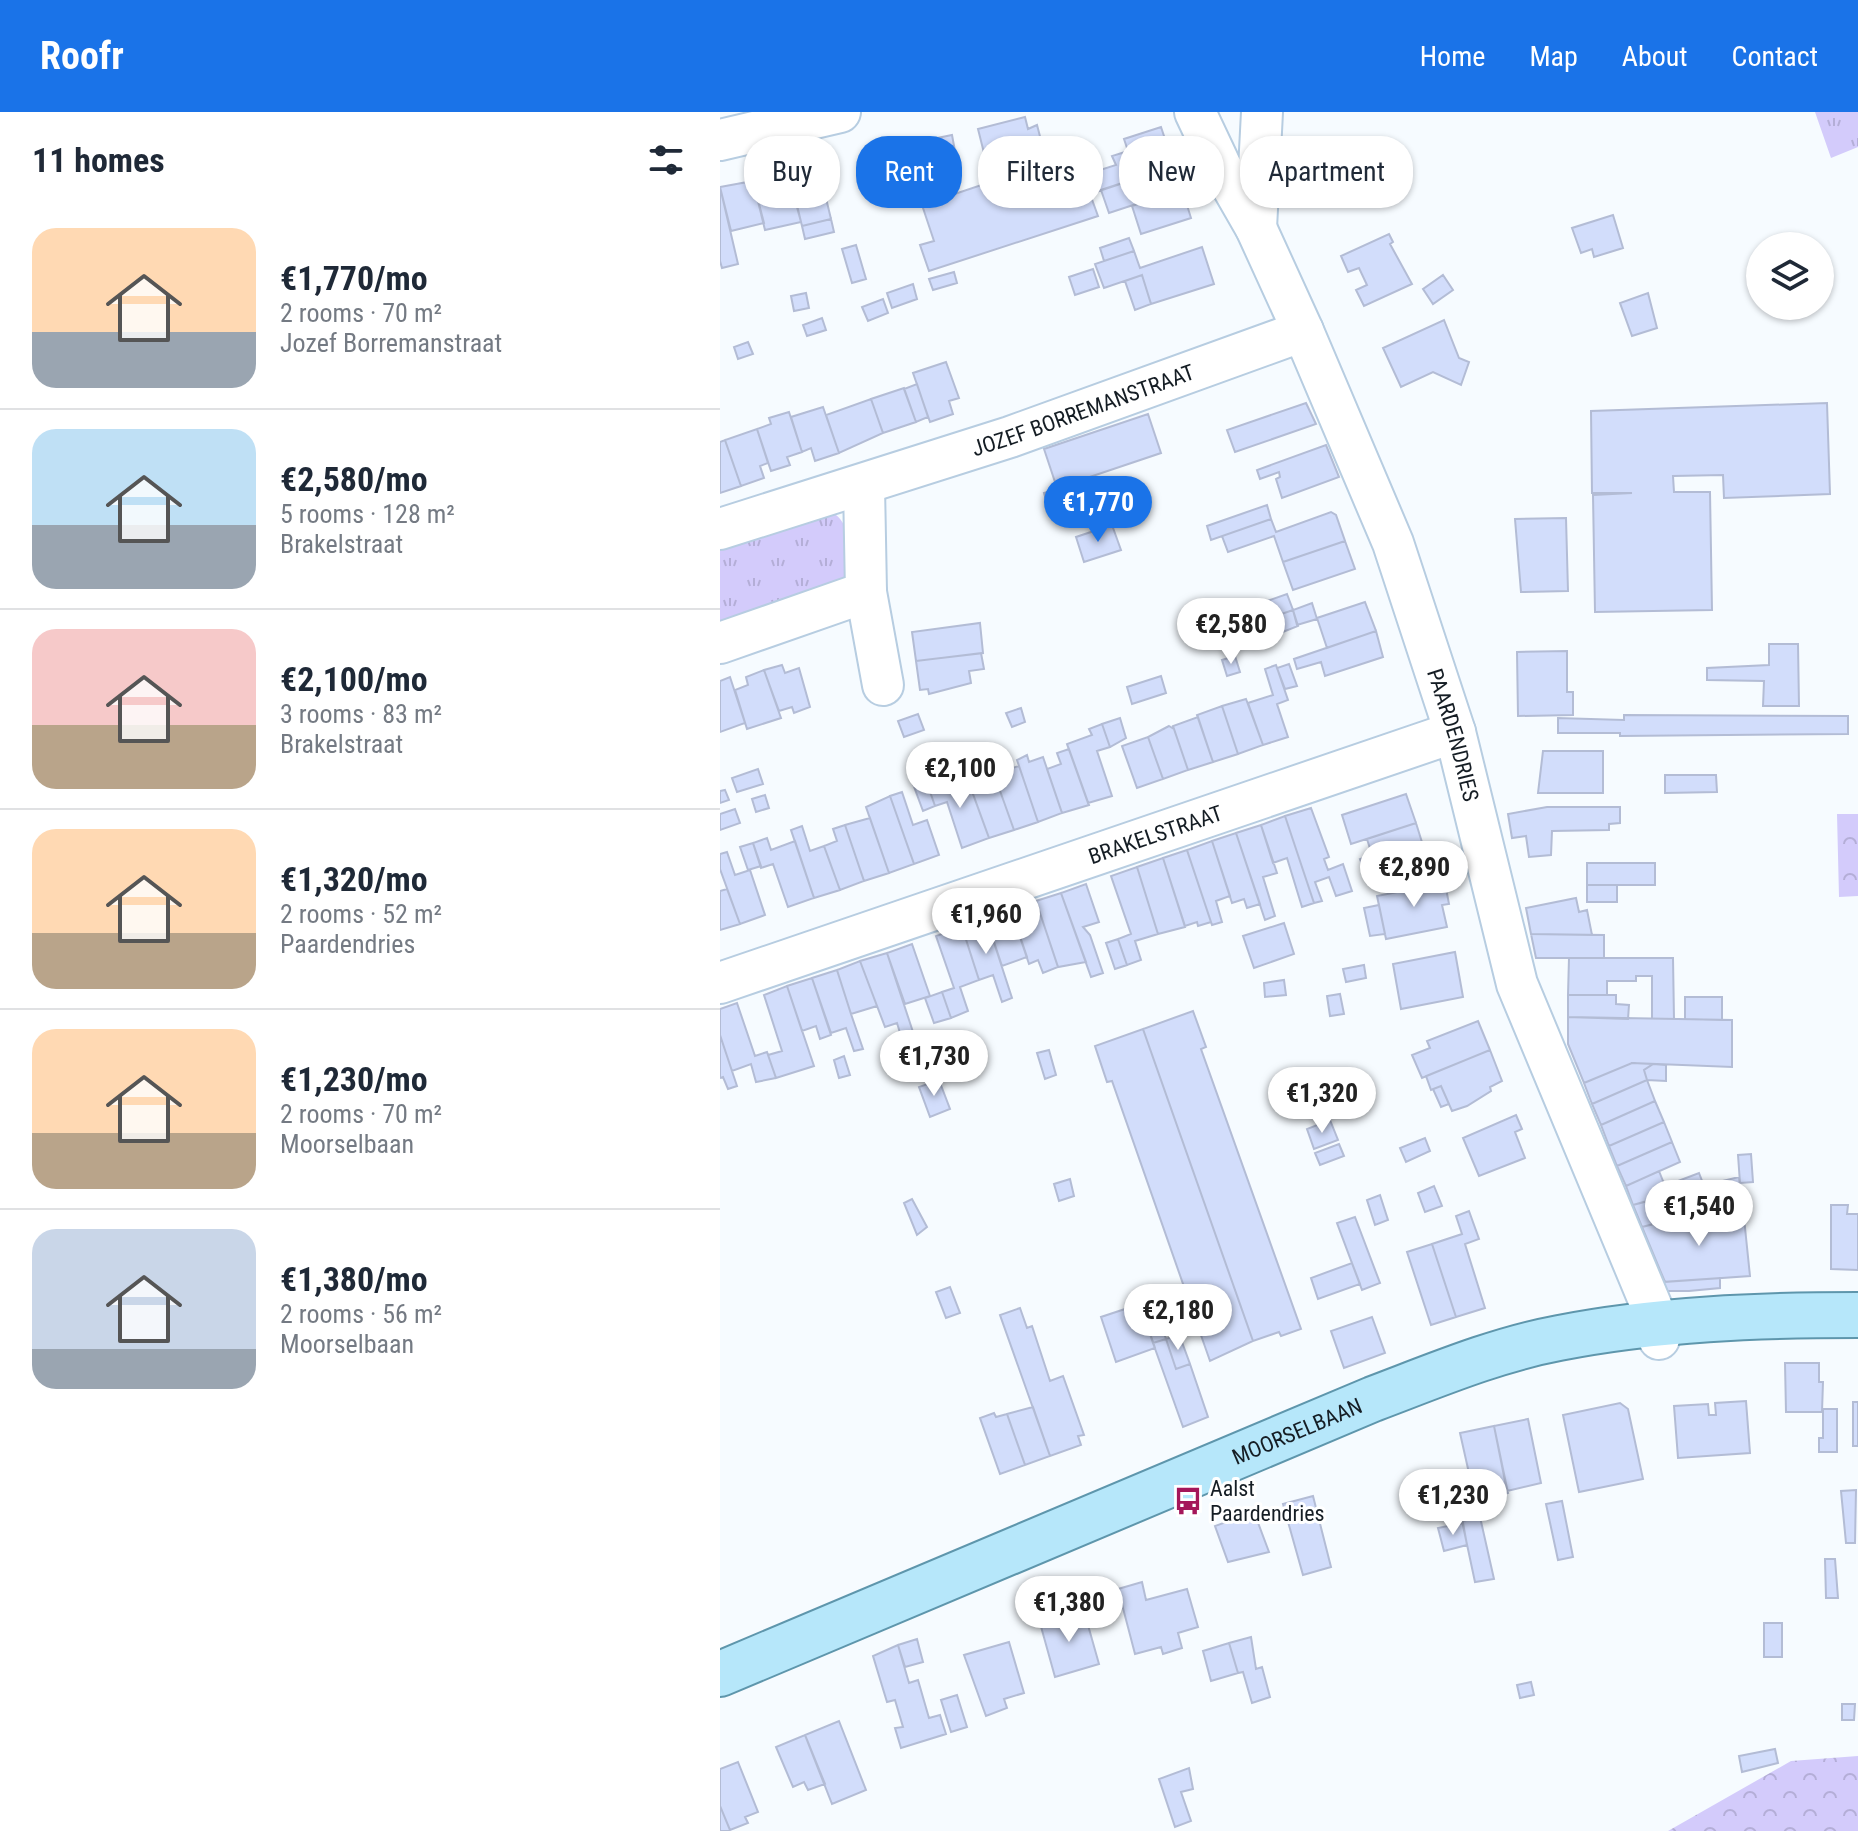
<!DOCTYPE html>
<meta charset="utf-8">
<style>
body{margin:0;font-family:"Roboto Condensed",sans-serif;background:#f6f6f7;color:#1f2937;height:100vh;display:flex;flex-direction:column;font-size:30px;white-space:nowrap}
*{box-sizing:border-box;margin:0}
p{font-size:26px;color:#747a83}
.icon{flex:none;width:44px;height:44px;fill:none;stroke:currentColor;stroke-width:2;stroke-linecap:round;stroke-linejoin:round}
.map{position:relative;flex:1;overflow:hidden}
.drawer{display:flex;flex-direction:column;background:#fff;width:720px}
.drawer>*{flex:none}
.banner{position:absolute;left:24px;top:24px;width:760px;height:72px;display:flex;gap:16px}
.buttons{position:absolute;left:1026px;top:120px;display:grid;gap:16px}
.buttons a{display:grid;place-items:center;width:88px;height:88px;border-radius:50%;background:#fff;box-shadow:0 2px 6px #0004;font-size:40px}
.price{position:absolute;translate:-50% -68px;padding:0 18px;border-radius:28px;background:#fff;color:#222;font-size:26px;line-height:52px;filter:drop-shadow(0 2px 4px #0008)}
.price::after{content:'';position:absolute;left:50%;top:48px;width:24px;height:18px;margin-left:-12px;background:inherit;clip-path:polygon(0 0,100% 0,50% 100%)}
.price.active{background:#1a73e8;color:#fff}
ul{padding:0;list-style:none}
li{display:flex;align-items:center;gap:24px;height:200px;padding:0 32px}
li+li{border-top:2px solid #e0e1e3}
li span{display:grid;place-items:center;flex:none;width:224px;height:160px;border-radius:24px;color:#555}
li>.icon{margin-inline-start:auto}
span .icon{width:96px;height:96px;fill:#fffc;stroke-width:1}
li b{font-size:34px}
h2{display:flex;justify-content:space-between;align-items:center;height:96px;padding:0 32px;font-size:34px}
.pill{padding:0 28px;border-radius:32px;background:#fff;box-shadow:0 2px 6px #0004;font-size:28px;line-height:72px}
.pill.active{background:#1a73e8;color:#fff}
header{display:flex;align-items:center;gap:48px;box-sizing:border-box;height:112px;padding:0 40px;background:#1a73e8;color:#fff}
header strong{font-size:38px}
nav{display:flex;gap:44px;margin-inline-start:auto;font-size:28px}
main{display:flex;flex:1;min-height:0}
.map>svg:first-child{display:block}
.grass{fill:url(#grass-tufts)}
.forest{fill:url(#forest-crowns)}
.building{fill:#d2ddfb;stroke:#b3bcd5;stroke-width:2}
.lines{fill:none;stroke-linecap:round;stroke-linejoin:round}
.minor-casing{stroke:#b7cde1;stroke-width:44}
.major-casing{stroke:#5e96ac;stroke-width:48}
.minor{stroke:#fff;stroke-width:40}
.major{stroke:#b6e7fa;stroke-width:44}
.labels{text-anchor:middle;stroke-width:6;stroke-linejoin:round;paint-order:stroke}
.street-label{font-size:22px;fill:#151d24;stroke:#fff}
.poi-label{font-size:22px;fill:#151d24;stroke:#fff;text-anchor:start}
</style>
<header>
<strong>Roofr</strong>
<nav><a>Home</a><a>Map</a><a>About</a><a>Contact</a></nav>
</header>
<main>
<section class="drawer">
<h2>11 homes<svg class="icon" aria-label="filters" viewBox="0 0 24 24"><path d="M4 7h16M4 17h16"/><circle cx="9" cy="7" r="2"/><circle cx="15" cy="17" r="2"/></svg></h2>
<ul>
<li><span style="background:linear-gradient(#ffd9b3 65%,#9aa5b1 0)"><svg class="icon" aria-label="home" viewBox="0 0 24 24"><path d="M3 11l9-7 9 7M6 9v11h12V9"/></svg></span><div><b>€1,770/mo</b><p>2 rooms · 70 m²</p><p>Jozef Borremanstraat</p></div></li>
<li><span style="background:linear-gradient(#bfe0f5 60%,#9aa5b1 0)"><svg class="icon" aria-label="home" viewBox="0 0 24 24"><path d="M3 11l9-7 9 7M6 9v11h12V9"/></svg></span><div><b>€2,580/mo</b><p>5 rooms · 128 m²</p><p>Brakelstraat</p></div></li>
<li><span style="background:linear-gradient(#f6c9c9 60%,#b9a48a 0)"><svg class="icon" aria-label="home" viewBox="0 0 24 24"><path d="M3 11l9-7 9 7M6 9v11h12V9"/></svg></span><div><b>€2,100/mo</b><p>3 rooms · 83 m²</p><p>Brakelstraat</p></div></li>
<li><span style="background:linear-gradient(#ffd9b3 65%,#b9a48a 0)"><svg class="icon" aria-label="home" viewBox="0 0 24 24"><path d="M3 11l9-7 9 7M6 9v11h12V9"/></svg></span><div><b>€1,320/mo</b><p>2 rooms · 52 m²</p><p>Paardendries</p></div></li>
<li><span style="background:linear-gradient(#ffd9b3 65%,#b9a48a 0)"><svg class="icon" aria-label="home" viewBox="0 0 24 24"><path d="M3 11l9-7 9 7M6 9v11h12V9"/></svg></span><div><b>€1,230/mo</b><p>2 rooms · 70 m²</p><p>Moorselbaan</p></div></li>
<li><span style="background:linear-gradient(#c9d6e8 75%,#9aa5b1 0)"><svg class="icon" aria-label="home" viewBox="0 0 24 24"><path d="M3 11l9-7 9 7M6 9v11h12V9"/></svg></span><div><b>€1,380/mo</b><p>2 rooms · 56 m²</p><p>Moorselbaan</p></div></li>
</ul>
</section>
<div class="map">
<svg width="1138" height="1719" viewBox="0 0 1138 1719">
<defs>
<pattern id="grass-tufts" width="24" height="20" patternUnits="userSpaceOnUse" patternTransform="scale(2)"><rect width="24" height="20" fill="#d3cbfb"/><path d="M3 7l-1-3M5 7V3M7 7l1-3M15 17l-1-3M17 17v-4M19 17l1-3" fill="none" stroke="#b4aed7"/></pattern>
<pattern id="forest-crowns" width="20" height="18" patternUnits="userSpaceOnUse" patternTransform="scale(2)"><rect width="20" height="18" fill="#d3cbfb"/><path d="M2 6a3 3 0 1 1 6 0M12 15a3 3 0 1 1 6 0" fill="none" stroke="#b4aed7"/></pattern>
</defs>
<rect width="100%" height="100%" fill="#f6fbff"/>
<path class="grass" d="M1095 0H1138V35L1111 46Z
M110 399C135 412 128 443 129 468L0 518V433Z"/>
<path class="forest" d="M1117 702H1138V784L1119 785Z
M1138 1644V1719H948L1071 1649Z"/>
<path class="building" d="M305 5 308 17 317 13 327 51 271 69 258 17Z
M441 15 454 54 370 82 378 104 209 159 200 133 214 129 202 93 357 41H366L371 61 396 53 392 44 408 39 404 27Z
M232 23 235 39 220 42 217 26Z
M179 33 181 39 200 33 203 50 219 47 231 81 208 86 206 77 197 80 194 72 171 78 161 37Z
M98 53 111 107 82 114 69 60Z
M454 54 458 56 462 77 389 101 381 78Z
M67 58 81 110 45 118 33 69Z
M33 69 44 111 11 119 0 75Z
M0 75 18 152 2 156 0 149Z
M462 77 471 106 421 122 412 94Z
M893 103 903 136 874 145 872 137 861 141 852 116Z
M111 107 114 120 85 127 82 114Z
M669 122 673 130 670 132 692 172 644 194 636 178 647 173 639 156 628 160 621 144Z
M409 126 414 139 384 149 380 136Z
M136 133 146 167 132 171 122 137Z
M482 135 494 172 431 192 422 163 384 176 375 152 414 139 420 156Z
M373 157 379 175 355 183 349 165Z
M234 160 237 171 213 178 209 167Z
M422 163 431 192 415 198 405 169Z
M723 163 733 178 713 192 703 177Z
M193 172 197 187 172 196 167 181Z
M86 181 89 196 74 199 71 184Z
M928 181 937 216 912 224 900 191Z
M163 187 168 201 148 209 142 195Z
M102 206 106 218 87 224 83 213Z
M724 208 739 246 749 250 741 273 713 260 681 275 663 236Z
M28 230 33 242 18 247 14 235Z
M226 250 239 286 229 289 233 302 210 310 193 261Z
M197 272 208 305 196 310 184 277Z
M184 276 196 310 163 321 151 287Z
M151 287 163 321 119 341 106 303Z
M586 291 596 312 515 340 507 318Z
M1107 291 1110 382 1004 386 1003 363 953 364 954 380H990L992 498 875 500 873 383 912 381H872L871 299Z
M103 295 119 341 95 349 91 336 82 340 71 305Z
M69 300 82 340 67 345 70 353 51 359 37 317 51 312 49 306Z
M428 302 441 341 337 376 324 337Z
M37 317 48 351 40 354 44 366 21 374 5 328Z
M5 328 21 374 0 381V330Z
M606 333 619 365 562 386 556 367 560 365 559 360 540 367 537 358Z
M338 377 342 391 328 395 324 381Z
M547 393 551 407 491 428 487 414Z
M611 400 616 403 625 429 563 450 554 424 508 440 502 424 551 407 556 420Z
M846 406 848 479 801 480 795 407Z
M392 413 401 438 364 450 356 425Z
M625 429 635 457 573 478 563 450Z
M567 482 573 498 527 514 522 498Z
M645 490 656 519 607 536 597 506Z
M592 491 597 507 577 513 573 498Z
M573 498 578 514 538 530 532 512Z
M260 511 263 541 196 549 192 520Z
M656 519 663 545 605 564 601 550 577 557 574 547Z
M1049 532H1078L1079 594H1043L1044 569 987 568V556L1049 553Z
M847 539V580H853V603L798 604 797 540Z
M261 541 264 557 249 559 251 571 209 582 208 577 200 578 196 549Z
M515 544 520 560 507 564 502 548Z
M569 552 577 574 565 577 557 556Z
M62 553 65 561 79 556 90 595 74 601 72 595 59 599 44 558Z
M556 553 568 588 557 592 568 625 543 633 528 591 553 583 545 557Z
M44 558 61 606 27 617 15 578 28 573 26 565Z
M441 564 446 581 412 592 407 575Z
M10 565 25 611 0 620V569Z
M526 587 543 633 518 642 502 594Z
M502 594 518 642 493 650 477 603Z
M301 596 305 610 292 615 286 601Z
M198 602 204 618 184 625 178 609Z
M904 603 1128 604V622L900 624V621H838V606L904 608Z
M478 605 493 650 468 658 453 614Z
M400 606 406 626 390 635 382 612Z
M382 612 390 635 377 639 392 684 368 691 347 632 372 623 369 617Z
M449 614 454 617 468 658 443 667 428 625Z
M428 625 443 667 417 676 402 634Z
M349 637 369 693 342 701 327 657 341 652 337 641Z
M823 639H883V681H818Z
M307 643 309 650 323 645 342 701 318 710 297 648Z
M299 654 318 710 294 718 274 662Z
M38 657 43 672 17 680 12 666Z
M218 659 225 679 249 671 269 726 242 736 227 690 215 694 206 668 205 664Z
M274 662 294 718 269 726 249 671Z
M945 663H996L997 680 945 681Z
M206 668 215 694 203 699 193 672Z
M5 678 9 688 0 691V679Z
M182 680 193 713 207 708 219 743 194 752 170 684Z
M686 682 696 711 631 732 622 703Z
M45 683 49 696 36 700 32 687Z
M170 684 194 752 169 761 146 695Z
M827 695H900V711L889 712V718L832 719 831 743 809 745 806 724 792 726 788 702Z
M591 696 609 745 604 747 608 758 623 752 632 779 616 784 609 765 595 770 602 789 594 791 565 704Z
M15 697 20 711 0 718V702Z
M565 704 594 791 582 795 567 746 553 751 541 713Z
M150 706 169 761 144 769 125 713Z
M696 711 705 740 646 763 640 747 652 743 647 727Z
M125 713 144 769 120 778 104 734 117 729 113 717Z
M541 713 557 761 543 765 555 804 545 808 516 721Z
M82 714 90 739 104 734 120 778 94 786 71 718Z
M516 721 540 792 527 796 524 787 512 791 492 729Z
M47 726 51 738 75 729 94 786 68 795 53 752 41 756 33 731Z
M492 729 510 784 496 789 502 810 492 813 467 738Z
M33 731 41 754 28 758 20 735Z
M467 738 491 810 478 814 477 810 465 814 443 746Z
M7 740 15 763 30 758 45 803 20 812 0 757V742Z
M443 746 465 815 438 822 417 755Z
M867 751H935V773H867Z
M417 755 438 822 415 829 421 848 407 853 398 827 411 822 391 764Z
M724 766 729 792 722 793 727 815 666 827 657 784 698 776 697 771Z
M366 772 379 810 363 815 370 823 383 861 371 865 341 781Z
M867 773H897V790H867Z
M7 777 20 812 0 818V779Z
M341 781 366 850 338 855 316 789Z
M856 786 859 800 867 798 872 823 811 822 806 796Z
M316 789 338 855 323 861 318 848 309 852 291 798Z
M659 793 665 822 650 824 644 796Z
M291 798 307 845 282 854 266 806Z
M266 806 292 886 282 890 273 863 259 868 242 815Z
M564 811 574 842 534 856 523 824Z
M242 815 259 868 240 875 248 899 231 906 222 880 234 876 216 824Z
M811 822 884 823V846H816Z
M398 827 407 853 395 857 386 831Z
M192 832 210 884 185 892 167 841Z
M735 840 743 885 681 897 673 852Z
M167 841 193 920 181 924 177 911 165 915 140 849Z
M849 846H953L954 907H932V864H916V869H887V883H848Z
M140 849 157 894 131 902 117 858Z
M644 853 646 866 626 870 623 857Z
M117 858 131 902 143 937 134 939 126 916 111 921 92 866Z
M92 866 111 923 100 927 96 914 82 919 67 874Z
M564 868 566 883 545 885 544 871Z
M67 874 94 954 56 966 48 943 62 939 44 883Z
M222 880 231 906 214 911 205 886Z
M620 882 624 902 610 904 607 884Z
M848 883H896V892L909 893 908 907 848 905Z
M965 885H1002V908L965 907Z
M17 891 35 944 47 940 56 966 36 970 31 952 12 959 0 923V897Z
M473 899 486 935 481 937 581 1217 561 1224 559 1220 533 1229 423 917Z
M848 905 1012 908V955L912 951 864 971 848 932Z
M758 909 770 938 702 966 692 943 710 936 707 929Z
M423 917 533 1229 490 1249 392 969 387 970 375 934Z
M0 923 17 974 8 977 3 965 0 966Z
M329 938 336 963 325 967 317 941Z
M770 938 782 969 770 975 771 979 747 994 732 999 721 974 711 978 706 964Z
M124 944 130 963 119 966 114 948Z
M912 951 933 952 924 958 927 968 872 992 864 971Z
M933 952 946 953V969L927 968 924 958Z
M219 968 230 997 210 1005 199 975Z
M927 968 935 989 881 1013 872 992Z
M721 974 729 992 721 995 713 977Z
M935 989 944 1010 889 1034 881 1013Z
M796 1003 802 1017 795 1020 805 1046 759 1064 743 1026Z
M610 1008 618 1028 594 1037 587 1017Z
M944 1010 952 1030 897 1054 889 1034Z
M705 1026 710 1039 686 1050 680 1036Z
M952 1030 960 1050 906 1074 897 1054Z
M619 1032 624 1044 600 1053 595 1041Z
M1031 1042 1033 1070 1020 1071 1018 1043Z
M939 1059 945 1074 979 1061 984 1074 913 1093 906 1074Z
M1019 1065 1024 1106 988 1109 985 1099 976 1101 974 1092 983 1089 981 1077 971 1081 970 1077Z
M350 1067 354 1084 339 1089 334 1072Z
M714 1074 722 1094 705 1100 698 1081Z
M970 1077 976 1101 922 1115 913 1093Z
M660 1083 668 1108 655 1113 647 1088Z
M192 1087 207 1115 197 1123 184 1091Z
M1111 1093H1128L1127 1102H1138V1158L1111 1157Z
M749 1099 759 1127 745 1132 765 1196 736 1205 712 1132 742 1122 736 1104Z
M985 1099 988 1109 1024 1106 1030 1164 945 1170 922 1115Z
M635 1105 660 1171 642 1178 617 1111Z
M712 1132 736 1205 711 1213 687 1140Z
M632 1151 640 1172 598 1187 591 1166Z
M1000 1166V1176L969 1179H947L943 1170Z
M230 1175 240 1201 226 1206 216 1180Z
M432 1187 446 1227 433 1231 420 1192Z
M420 1192 435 1236 396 1250 381 1205Z
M300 1196 307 1216 312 1214 330 1269 343 1264 364 1323 358 1324 361 1333 330 1344 280 1203Z
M652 1205 665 1241 624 1256 611 1219Z
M459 1222 470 1252 456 1257 446 1227Z
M446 1227 456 1257 470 1252 488 1305 463 1315 433 1231Z
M1065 1251H1099V1270H1103L1102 1300H1066Z
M1026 1289 1030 1341 958 1346 954 1294 988 1292 989 1303H996L995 1291Z
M1133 1290H1138V1334H1133Z
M900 1291 908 1297 923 1367 859 1380 843 1303Z
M313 1295 330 1344 305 1353 287 1302Z
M1103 1297H1117V1340H1099V1326H1103Z
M274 1301 276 1305 287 1302 305 1353 280 1362 260 1306Z
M808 1307 821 1371 787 1379 774 1314Z
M774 1314 788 1381 755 1388 740 1321Z
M1136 1378 1135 1431H1126L1121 1379Z
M593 1384 611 1455 583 1463 563 1392Z
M842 1389 853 1445 838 1448 826 1392Z
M534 1400 549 1440 508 1450 495 1414Z
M760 1405 774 1467 755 1470 742 1409Z
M743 1411 747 1433 724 1439 718 1416Z
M1105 1447H1115L1118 1486H1106Z
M422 1470 426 1488 467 1477 478 1515 458 1521 462 1536 443 1542 441 1535 415 1542 398 1477Z
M364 1499 379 1552 335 1565 320 1511Z
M1044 1511H1062V1545H1044Z
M531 1525 536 1557 542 1555 550 1585 532 1591 523 1560 518 1561 509 1531Z
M197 1527 203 1550 185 1555 178 1533Z
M289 1530 304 1581 284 1587 287 1596 266 1604 244 1543Z
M509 1531 518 1561 491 1569 483 1539Z
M178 1533 189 1571 198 1568 209 1606 220 1603 226 1622 181 1636 175 1616 183 1615 175 1588 167 1590 153 1544Z
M811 1570 814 1583 800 1586 797 1573Z
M237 1583 247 1615 231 1620 221 1588Z
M1122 1592H1135L1134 1608H1122Z
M119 1609 146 1678 112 1692 85 1623Z
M85 1623 105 1672 88 1678 84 1670 73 1675 56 1635Z
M1055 1637 1058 1651 1022 1660 1019 1644Z
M18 1650 38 1700 25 1705 28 1711 10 1718 0 1694V1657Z
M469 1656 473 1677 461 1680 471 1709 455 1715 439 1667Z
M0 1694 10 1718V1719H0Z"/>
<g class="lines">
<defs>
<g id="minor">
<path id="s1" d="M475 0 501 55 536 116 583 219 673 431 735 620 797 872 933 1198 939 1227"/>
<path d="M0 28 120 0"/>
<path d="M536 116 542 0"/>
<path id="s2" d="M0 417 290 325 583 219"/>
<path d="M146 480 163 573"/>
<path d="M0 531 146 480 144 374"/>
<path id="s3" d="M0 871 735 620"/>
</g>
<g id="major">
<path id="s4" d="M0 1562 653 1287C714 1264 775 1238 839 1226 936 1207 1040 1203 1138 1203"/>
</g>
</defs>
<use href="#minor" class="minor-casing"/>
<use href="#major" class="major-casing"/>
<use href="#minor" class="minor"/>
<use href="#major" class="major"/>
</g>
<defs>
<symbol id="bus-bare" viewBox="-9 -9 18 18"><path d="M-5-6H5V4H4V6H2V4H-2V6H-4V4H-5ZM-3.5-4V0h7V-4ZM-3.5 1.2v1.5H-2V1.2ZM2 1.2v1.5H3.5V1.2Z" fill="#a4165a" stroke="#fff" stroke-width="2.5" paint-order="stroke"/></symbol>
</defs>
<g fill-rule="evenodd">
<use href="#bus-bare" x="448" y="1369" width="40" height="40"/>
</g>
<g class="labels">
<g class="street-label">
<text dy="8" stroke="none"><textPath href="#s2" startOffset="382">JOZEF BORREMANSTRAAT</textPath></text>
<text dy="8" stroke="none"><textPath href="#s1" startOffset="676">PAARDENDRIES</textPath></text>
<text dy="8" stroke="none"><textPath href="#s3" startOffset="460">BRAKELSTRAAT</textPath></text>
<text dy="8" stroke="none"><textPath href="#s4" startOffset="626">MOORSELBAAN</textPath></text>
</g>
<g class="poi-label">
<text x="490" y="1384">Aalst<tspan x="490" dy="25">Paardendries</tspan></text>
</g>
</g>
</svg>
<div class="buttons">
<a><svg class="icon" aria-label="layers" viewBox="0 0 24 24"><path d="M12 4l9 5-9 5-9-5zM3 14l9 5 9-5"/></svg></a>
</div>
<b class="price active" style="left:378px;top:432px">€1,770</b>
<b class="price" style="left:511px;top:554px">€2,580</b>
<b class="price" style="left:240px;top:698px">€2,100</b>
<b class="price" style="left:694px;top:797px">€2,890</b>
<b class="price" style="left:266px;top:844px">€1,960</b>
<b class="price" style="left:214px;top:986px">€1,730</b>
<b class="price" style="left:602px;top:1023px">€1,320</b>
<b class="price" style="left:979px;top:1136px">€1,540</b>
<b class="price" style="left:458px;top:1240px">€2,180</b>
<b class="price" style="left:733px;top:1425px">€1,230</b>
<b class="price" style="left:349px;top:1532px">€1,380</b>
<div class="banner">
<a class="pill">Buy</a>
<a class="pill active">Rent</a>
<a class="pill">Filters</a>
<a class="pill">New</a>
<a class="pill">Apartment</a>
</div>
</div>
</main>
